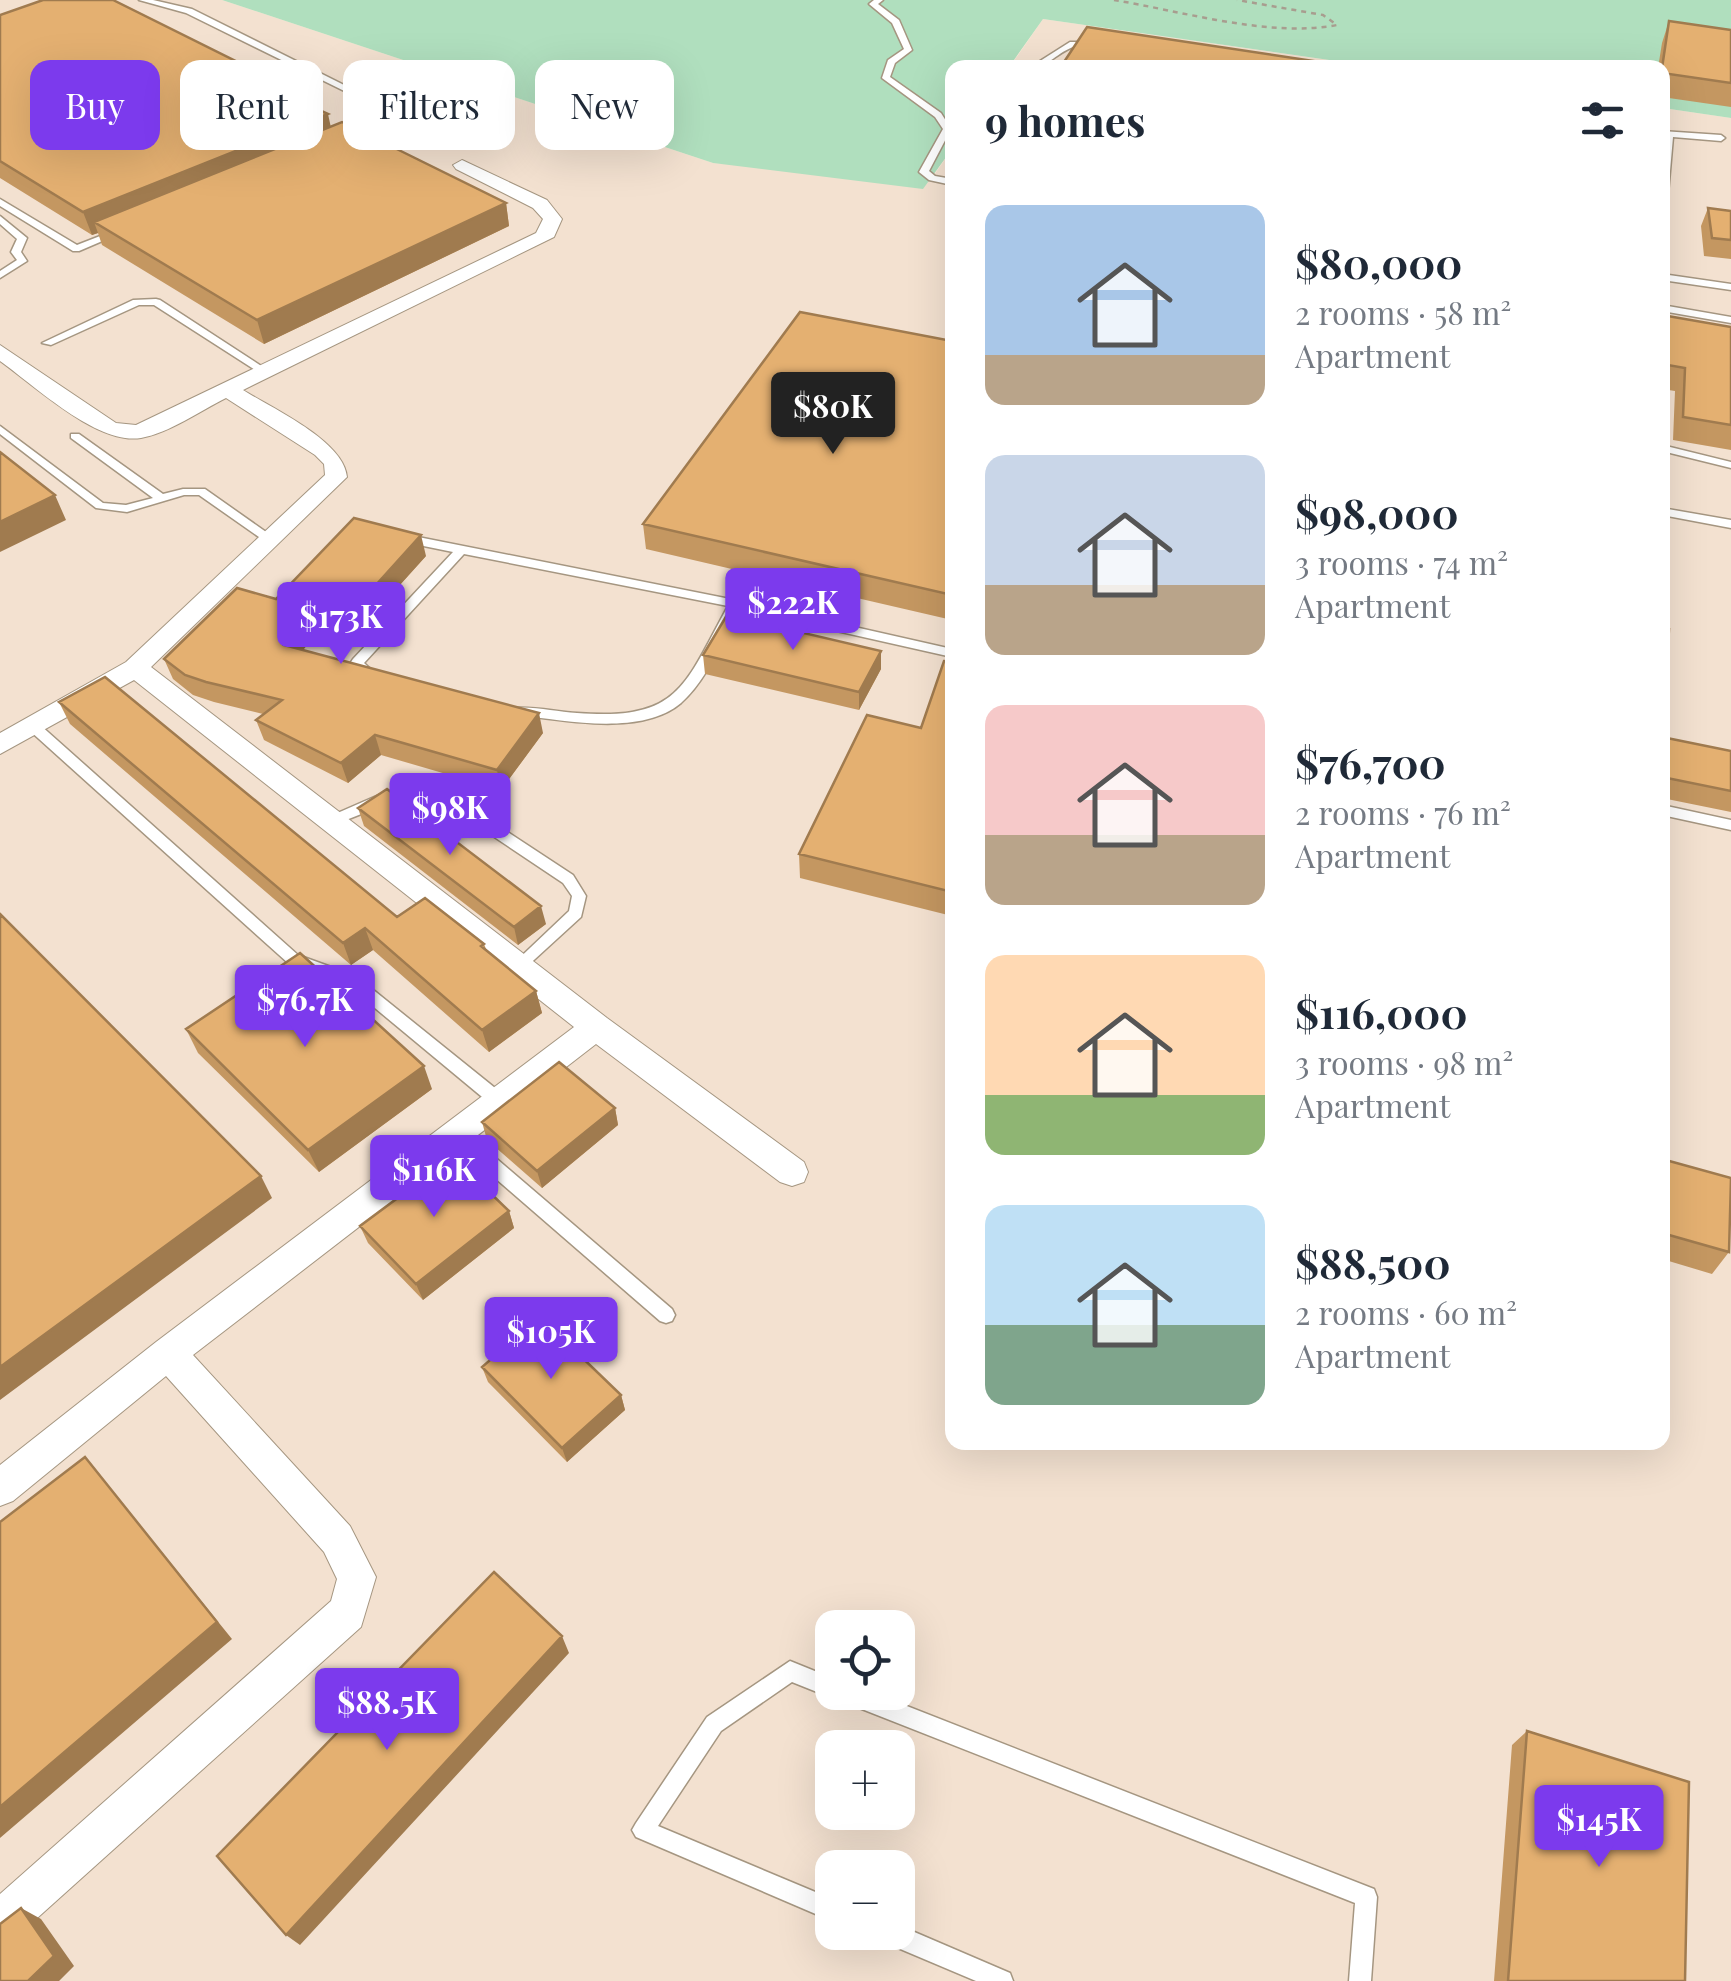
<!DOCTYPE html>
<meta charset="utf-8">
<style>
body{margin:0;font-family:"Playfair Display",serif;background:#f6f6f7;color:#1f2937;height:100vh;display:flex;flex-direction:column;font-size:38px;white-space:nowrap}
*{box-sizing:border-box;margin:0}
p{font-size:32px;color:#747a83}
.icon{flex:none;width:55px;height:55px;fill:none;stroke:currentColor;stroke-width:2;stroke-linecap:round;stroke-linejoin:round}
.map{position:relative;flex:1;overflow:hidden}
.side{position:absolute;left:945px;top:60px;width:725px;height:1390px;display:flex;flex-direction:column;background:#fff;border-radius:20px;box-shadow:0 10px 40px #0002}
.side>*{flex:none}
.hud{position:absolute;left:30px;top:60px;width:765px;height:90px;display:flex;gap:20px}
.tools{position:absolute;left:815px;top:1610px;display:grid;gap:20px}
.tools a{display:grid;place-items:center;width:100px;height:100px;border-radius:20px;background:#fff;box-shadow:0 10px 40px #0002;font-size:50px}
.price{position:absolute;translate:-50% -85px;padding:0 22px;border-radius:10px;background:#7c3aed;color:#fff;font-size:32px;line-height:65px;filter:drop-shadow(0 2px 5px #0008)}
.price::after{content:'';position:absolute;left:50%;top:60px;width:30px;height:22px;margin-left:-15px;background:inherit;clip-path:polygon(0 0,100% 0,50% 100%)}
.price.selected{background:#222;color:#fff}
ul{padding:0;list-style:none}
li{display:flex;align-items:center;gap:30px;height:250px;padding:0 40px}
li span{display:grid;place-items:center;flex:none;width:280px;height:200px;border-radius:20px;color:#555}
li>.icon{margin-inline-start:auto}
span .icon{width:120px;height:120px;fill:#fffc;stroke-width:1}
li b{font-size:42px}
h2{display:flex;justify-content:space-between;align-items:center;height:120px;padding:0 40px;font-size:42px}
.chip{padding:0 35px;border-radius:20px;background:#fff;box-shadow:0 10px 40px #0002;font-size:35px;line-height:90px}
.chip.selected{background:#7c3aed;color:#fff}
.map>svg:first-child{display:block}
.industrial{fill:#f3e1d0;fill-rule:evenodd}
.green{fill:#b0dfbe}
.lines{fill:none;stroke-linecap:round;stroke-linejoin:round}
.lane-casing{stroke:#a59681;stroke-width:3}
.street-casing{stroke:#a59681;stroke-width:2}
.path{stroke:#a89d8f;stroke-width:2.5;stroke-dasharray:5 5;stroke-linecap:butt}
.lane{fill:#fff;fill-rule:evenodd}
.street{fill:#fff;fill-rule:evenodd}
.wall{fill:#c49761}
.shaded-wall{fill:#a07b4f}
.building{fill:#e4b071;stroke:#a07b4f;stroke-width:2.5}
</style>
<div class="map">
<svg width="1731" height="1981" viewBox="0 0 1731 1981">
<rect width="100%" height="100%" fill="#fef0de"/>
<path class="industrial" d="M0 0H222L713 163 932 178 952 149V1442H1662L1663 108 1731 118V1981H0ZM832 1628H898V1692H832ZM832 1748H898V1812H832ZM832 1868H898V1932H832Z
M1043 19 1378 67 1009 68Z"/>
<path class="green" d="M222 0H1731V118L1663 108 1662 68 1378 67 1043 19 1009 67 952 68V149L923 189 713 163Z"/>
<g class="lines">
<defs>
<path id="lane" d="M139 0H153L192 9 406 116 349 141H343V137L395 116 186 13Z
M874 0H883L878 4 899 20 912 50 895 63 890 77 941 113 951 129 929 171 935 176 952 179V185L929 180 919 172 943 129 935 117 882 78 888 60 904 49 892 23 869 4Z
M1070 42H1097L1101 44C1093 47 1084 44 1076 46 1058 51 1048 68 1029 68Z
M1662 131 1721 135 1725 138 1721 141 1673 137 1667 205 1662 208 1664 137Z
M0 199 77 245 113 231 121 233 79 251H73L0 206Z
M0 216 27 238 21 252 27 261 0 278V271L17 260 11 252 17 239 0 224Z
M1662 274 1731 284V290L1662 280Z
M156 299 160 300 272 373 263 375 154 305H139L51 345 42 343 133 300Z
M1662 305 1731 317V323L1662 311Z
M0 426 103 503 126 505 153 498 71 438V434H79L163 494 183 489H205L276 539 270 543 266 542 199 495H184L127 512 96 508 0 434Z
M1662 445 1731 462V468L1662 451Z
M1662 508 1731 520V528L1662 515Z
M403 534 735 600 952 649V657L739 609C722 640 708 679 681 703 642 736 566 721 519 715L514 714 513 711 514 708C534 706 557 712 577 713 680 721 684 686 728 606L464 554 364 663 377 675 371 679 355 671 351 662 353 659 453 552 399 541 397 538Z
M34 723 39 724 298 955 356 976 505 1096 507 1101 505 1106 499 1107 493 1106 346 984 288 963 29 730 27 727Z
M413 787 448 793 573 875 586 896 581 917 523 970H513L511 966 569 911 572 896 563 883 439 800 413 797 399 799 336 824H326L324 821 326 818 381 794Z
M1662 805 1731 820V830L1662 815Z
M456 1127 462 1129 672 1309 675 1315 672 1321 666 1323 660 1321 450 1139 448 1134 450 1129Z
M790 1661 832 1678V1692H871L1374 1889 1377 1897 1371 1981H1349L1355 1903 844 1702 836 1696 832 1698 792 1682 721 1731 658 1826 832 1899V1921L636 1837 632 1830 636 1823 707 1717Z
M898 1925 1010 1973 1013 1981H976L879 1940 876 1932H898Z"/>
<path id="street" d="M462 160 547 200 562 219 554 237 243 390C273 409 344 441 347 477L151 667 607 1018 804 1162 808 1172 804 1182 792 1186 780 1182 596 1044 193 1355 350 1526 376 1577 361 1627 15 1938 0 1945V1894L331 1601 337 1579 324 1552 166 1376 13 1501 0 1506V1465L156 1342 574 1027 134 680 0 754V733L126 662 325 475 324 464 315 455 226 398C200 411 169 433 141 438 97 445 35 386 0 361V345L116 423 136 425 536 233 543 219 533 208 456 169 453 165Z"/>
</defs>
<use href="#lane" class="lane-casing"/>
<use href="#street" class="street-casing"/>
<path class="path" d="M1114 0C1181 11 1270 38 1337 25L1323 15 1237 0"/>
<use href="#lane" class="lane"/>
<use href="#street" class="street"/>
</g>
<path class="wall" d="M0 15 316 109 330 126 506 203 509 226 264 344 102 245 98 233 92 235 0 178Z
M1669 21 1731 30V107L1662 97V68H1658L1662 43Z
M1708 208 1731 211V259L1704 256 1701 226Z
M1662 315 1731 327V450L1673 440 1675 391 1662 389Z
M952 341V620L646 549 643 524Z
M426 556 371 617 337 608 303 650 543 733 501 790 381 755 348 783 264 740 256 720 263 714 214 702 193 695 173 679 164 659 276 599Z
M703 655 881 669 859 710 705 674Z
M952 662V916L800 878 799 854 921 728Z
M59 702 397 917 484 944 486 949 536 991 542 1013 489 1052 373 950 351 965 70 724Z
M1662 737 1731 751V812L1662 798Z
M358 808 546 924 518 945 364 826Z
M186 1029 432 1089 319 1172 198 1053Z
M615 1108 618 1125 542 1188 487 1140 482 1122Z
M1662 1159 1729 1252 1712 1274 1662 1259Z
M509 1211 514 1228 423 1300 368 1243 360 1226Z
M482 1367 621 1395 625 1410 567 1462 488 1382Z
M1527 1731 1685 1981H1494L1512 1745Z"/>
<path class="shaded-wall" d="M314 100 318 118 328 114 333 137 94 222 98 233 92 235 83 212Z
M506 203 509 226 264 344 257 320Z
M55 495 66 520 0 552V522Z
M421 535 426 556 371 617 365 597Z
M331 587 337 608 291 665 284 645Z
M881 651V669L859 710V692Z
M539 713 543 733 501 790 497 770Z
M375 735 381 755 348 783 341 763Z
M541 906 546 924 518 945 514 927Z
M365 928 373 950 351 965 343 943Z
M536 991 542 1013 489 1052 482 1030Z
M424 1066 432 1089 319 1172 308 1150Z
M615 1108 618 1125 542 1188 537 1171Z
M261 1176 272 1198 0 1400V1367Z
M509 1211 514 1228 423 1300 416 1284Z
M621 1395 625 1410 567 1462 562 1448Z
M85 1457 232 1639 0 1838V1807Z
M562 1636 569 1653 300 1945 286 1935Z
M21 1908 41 1919 74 1966 59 1981H28Z"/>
<path class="building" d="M43 0H113L314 100 306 104 328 114 83 212 0 161V15Z
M1669 21 1731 30V83L1662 73V68Z
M1087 27 1360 68H1060Z
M342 122 506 203 257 320 94 222Z
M1708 208 1731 211V240L1712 238Z
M800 312 952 341V595L643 524Z
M1662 315 1731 327V425L1683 417 1685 368 1662 364Z
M0 452 55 495 0 522Z
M354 518 421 535 365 597 331 587 284 645 539 713 497 770 375 735 341 763 256 720 282 700 206 682 185 675 164 659 237 588 276 599Z
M727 615 881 651 859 692 703 655Z
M1662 628 1669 629 1667 666 1662 665Z
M944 661 952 662V892L799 854 867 715 921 728Z
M105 677 397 917 425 898 484 944 481 946 536 991 482 1030 365 928 343 943 59 702Z
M1662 737 1731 751V791L1662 777Z
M387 789 541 906 514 927 358 808Z
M0 914 261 1176 0 1367Z
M300 953 424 1066 308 1150 186 1029Z
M559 1062 615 1108 537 1171 482 1122Z
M453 1157 509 1211 416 1284 360 1226Z
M1662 1159 1731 1178 1729 1252 1662 1233Z
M540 1317 621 1395 562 1448 482 1367Z
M85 1457 217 1622 0 1807V1522Z
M494 1572 562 1636 286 1935 217 1856Z
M1527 1731 1689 1782 1685 1981H1508Z
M21 1908 54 1956 28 1981H0V1924Z"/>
</svg>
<div class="tools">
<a><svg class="icon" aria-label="locate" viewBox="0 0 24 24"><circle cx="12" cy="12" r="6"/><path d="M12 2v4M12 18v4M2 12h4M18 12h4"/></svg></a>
<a>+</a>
<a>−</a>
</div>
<b class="price selected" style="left:833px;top:457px">$80K</b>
<b class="price" style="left:793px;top:653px">$222K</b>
<b class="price" style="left:341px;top:667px">$173K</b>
<b class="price" style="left:450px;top:858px">$98K</b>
<b class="price" style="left:305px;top:1050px">$76.7K</b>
<b class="price" style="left:434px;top:1220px">$116K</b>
<b class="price" style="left:551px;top:1382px">$105K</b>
<b class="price" style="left:387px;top:1753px">$88.5K</b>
<b class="price" style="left:1599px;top:1870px">$145K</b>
<div class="hud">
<a class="chip selected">Buy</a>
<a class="chip">Rent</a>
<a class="chip">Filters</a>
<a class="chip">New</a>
</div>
<section class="side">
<h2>9 homes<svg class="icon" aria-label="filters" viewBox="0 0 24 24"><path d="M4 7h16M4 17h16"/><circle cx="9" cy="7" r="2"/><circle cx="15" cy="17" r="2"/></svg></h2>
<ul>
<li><span style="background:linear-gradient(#a9c7e8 75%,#b9a48a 0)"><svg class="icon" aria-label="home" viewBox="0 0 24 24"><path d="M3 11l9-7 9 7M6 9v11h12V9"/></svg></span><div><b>$80,000</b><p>2 rooms · 58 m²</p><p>Apartment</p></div></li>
<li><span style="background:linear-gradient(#c9d6e8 65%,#b9a48a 0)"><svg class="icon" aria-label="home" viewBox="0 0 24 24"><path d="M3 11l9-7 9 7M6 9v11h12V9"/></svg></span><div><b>$98,000</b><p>3 rooms · 74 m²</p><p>Apartment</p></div></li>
<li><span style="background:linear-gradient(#f6c9c9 65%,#b9a48a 0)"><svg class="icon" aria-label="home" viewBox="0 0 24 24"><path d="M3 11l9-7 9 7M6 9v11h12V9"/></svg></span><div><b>$76,700</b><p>2 rooms · 76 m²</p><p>Apartment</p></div></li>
<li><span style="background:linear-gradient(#ffd9b3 70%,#8fb573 0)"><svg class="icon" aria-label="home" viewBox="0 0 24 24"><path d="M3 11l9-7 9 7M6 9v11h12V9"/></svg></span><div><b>$116,000</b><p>3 rooms · 98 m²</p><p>Apartment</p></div></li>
<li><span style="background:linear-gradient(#bfe0f5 60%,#7fa58c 0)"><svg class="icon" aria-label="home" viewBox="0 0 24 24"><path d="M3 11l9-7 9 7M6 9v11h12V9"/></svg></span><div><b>$88,500</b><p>2 rooms · 60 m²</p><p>Apartment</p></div></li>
</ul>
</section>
</div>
